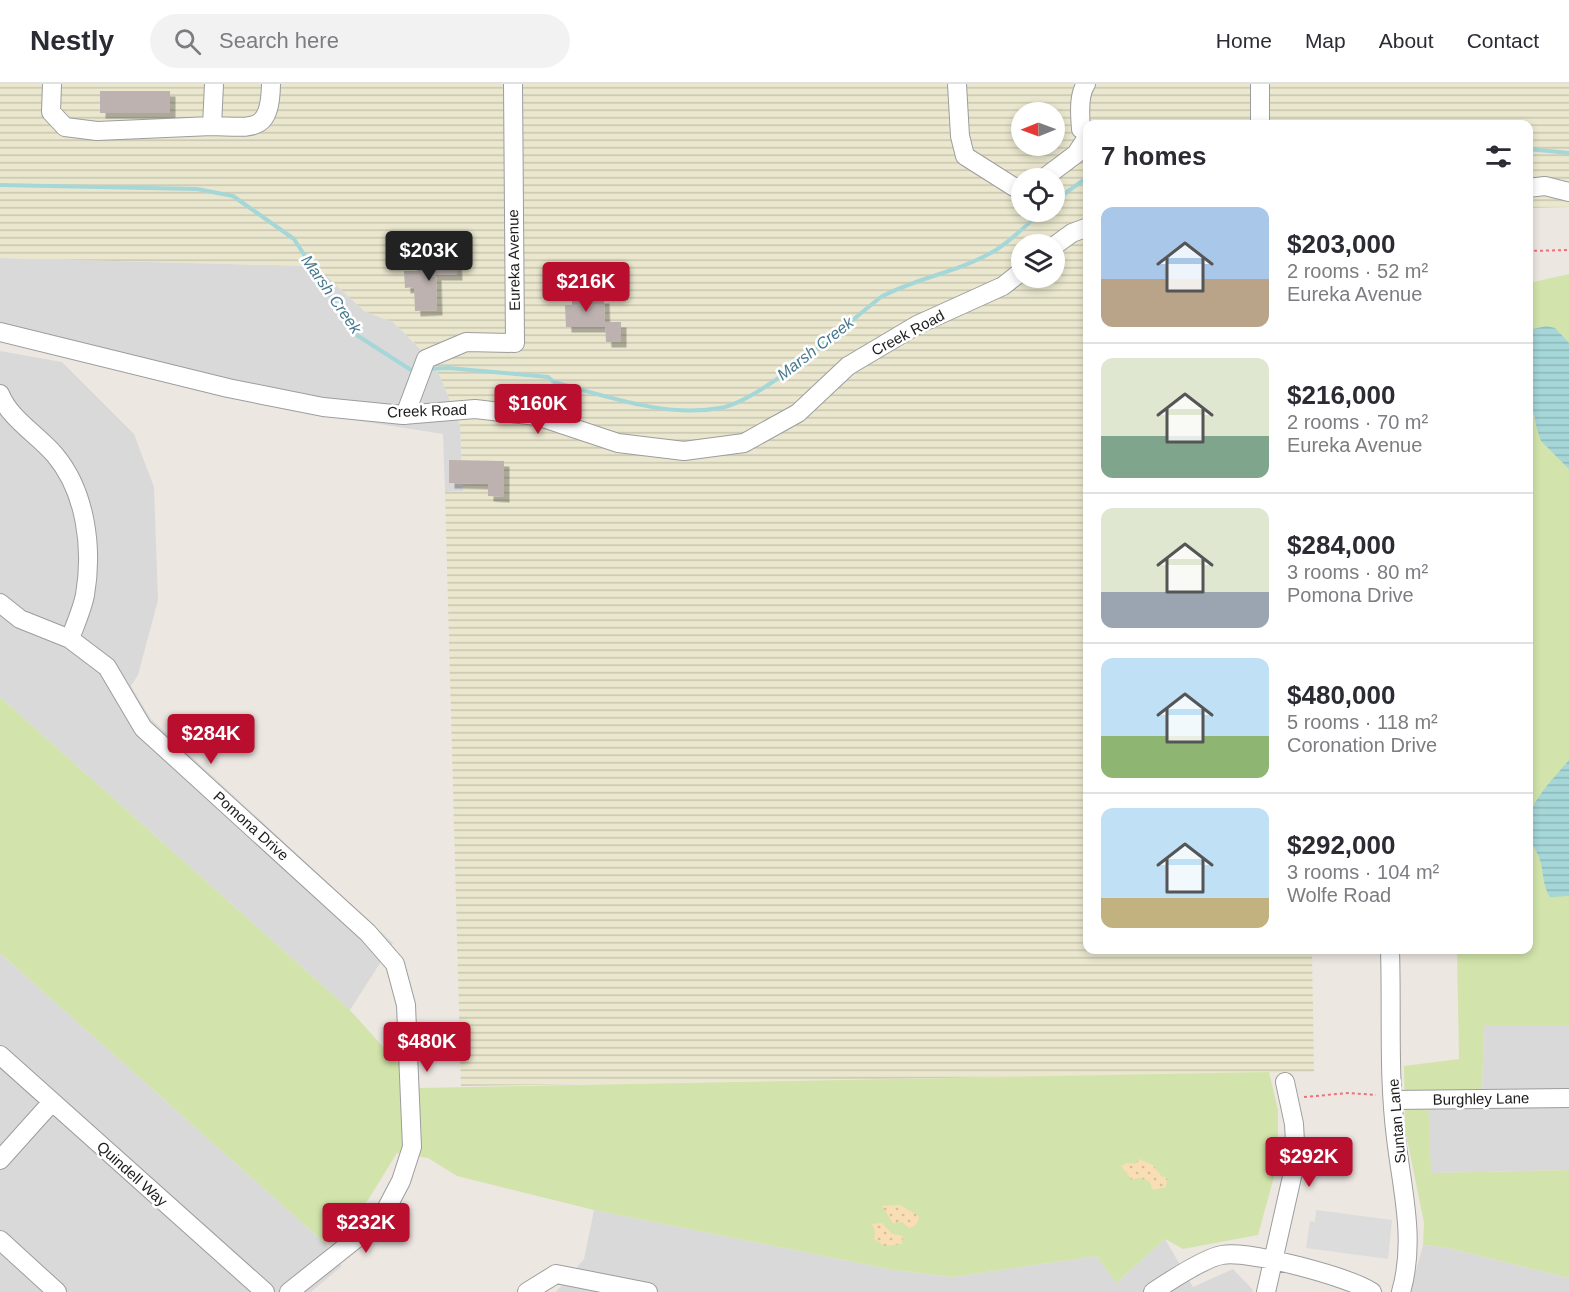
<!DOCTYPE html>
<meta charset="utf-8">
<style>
body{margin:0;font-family:Helvetica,sans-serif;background:#f2f2f3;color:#2b2b33;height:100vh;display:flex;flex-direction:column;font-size:22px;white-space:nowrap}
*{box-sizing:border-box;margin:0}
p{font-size:20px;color:#7c7c81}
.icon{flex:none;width:33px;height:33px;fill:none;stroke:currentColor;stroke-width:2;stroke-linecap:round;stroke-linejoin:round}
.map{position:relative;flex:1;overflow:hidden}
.sheet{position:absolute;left:1083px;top:36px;width:450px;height:834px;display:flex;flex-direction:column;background:#fff;border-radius:12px;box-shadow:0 3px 9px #0003}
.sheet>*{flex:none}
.needle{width:39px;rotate:269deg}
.controls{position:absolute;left:1011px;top:18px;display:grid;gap:12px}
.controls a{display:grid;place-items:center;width:54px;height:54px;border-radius:50%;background:#fff;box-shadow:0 3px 9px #0003;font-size:30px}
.price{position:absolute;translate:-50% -51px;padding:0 14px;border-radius:6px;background:#ba0e2f;color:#fff;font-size:20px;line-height:39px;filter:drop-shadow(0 2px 3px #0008)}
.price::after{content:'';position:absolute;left:50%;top:36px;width:18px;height:14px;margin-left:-9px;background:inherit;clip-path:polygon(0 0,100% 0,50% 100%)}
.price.current{background:#222;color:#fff}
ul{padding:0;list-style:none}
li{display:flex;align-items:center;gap:18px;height:150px;padding:0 18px}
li+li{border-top:2px solid #e1e1e2}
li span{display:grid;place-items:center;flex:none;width:168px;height:120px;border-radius:12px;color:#555}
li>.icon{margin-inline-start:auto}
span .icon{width:72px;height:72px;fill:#fffc;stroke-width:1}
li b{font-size:26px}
h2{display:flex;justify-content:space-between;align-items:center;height:72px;padding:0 18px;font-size:26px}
header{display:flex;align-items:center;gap:36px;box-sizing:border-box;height:84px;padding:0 30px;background:#fff;border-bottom:2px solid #e1e1e2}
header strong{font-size:28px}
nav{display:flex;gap:33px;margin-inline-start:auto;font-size:21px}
.search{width:420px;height:54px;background:#f2f2f3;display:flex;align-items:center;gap:15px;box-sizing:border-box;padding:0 21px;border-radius:33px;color:#7c7c81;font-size:22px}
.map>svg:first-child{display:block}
.residential{fill:#dad9d9}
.farmland{fill:url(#farmland-rules);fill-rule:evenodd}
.grass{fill:#d2e4ab}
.sand{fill:url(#sand-dots)}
.parking{fill:#dcdcdc}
.water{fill:url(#water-rules)}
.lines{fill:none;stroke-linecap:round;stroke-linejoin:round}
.stream{stroke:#a5d6d8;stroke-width:4}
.building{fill:#bdb2af;filter:url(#shadow)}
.minor-casing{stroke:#9d9d9d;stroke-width:20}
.path{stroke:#ef707b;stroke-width:2;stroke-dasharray:3 3;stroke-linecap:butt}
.minor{stroke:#fff;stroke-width:18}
.labels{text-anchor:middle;stroke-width:5;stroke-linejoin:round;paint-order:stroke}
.street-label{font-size:15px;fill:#1c1c1c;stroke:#fff}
.water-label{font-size:16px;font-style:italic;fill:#47788e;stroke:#fff}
</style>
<header>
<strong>Nestly</strong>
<div class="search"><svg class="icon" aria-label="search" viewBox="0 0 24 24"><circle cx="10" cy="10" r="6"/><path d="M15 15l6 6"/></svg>Search here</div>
<nav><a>Home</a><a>Map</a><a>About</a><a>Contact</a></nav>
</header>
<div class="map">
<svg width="1569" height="1208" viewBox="0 0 1569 1208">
<defs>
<pattern id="farmland-rules" width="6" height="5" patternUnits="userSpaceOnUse" patternTransform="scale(1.5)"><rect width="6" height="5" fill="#eae7ce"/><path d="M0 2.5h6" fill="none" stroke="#c8c6b0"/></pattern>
<pattern id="sand-dots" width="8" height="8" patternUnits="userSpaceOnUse" patternTransform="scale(1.5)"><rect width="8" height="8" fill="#f9deb3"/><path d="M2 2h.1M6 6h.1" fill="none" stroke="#d5be99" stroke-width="1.8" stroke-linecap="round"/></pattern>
<pattern id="water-rules" width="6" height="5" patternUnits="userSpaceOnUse" patternTransform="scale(1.5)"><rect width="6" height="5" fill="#a5d6d8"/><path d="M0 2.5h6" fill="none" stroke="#8db7b9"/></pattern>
<filter id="shadow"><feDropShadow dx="5.5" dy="5.5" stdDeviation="0" flood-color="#0004"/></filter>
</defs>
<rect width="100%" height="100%" fill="#ede7e2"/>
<path class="residential" d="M0 174 309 182 329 194 364 227 393 238 427 272 440 292 460 341 463 407 445 408 443 350 328 332 0 257Z
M0 267 62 278 134 350 154 403 158 516 138 591 131 602 151 635 393 859 350 926 0 613Z
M0 869 325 1159 342 1182 311 1208H0Z
M1484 941H1569V1086L1430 1089 1427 1008 1482 1005Z
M594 1126 894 1186 953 1193 1097 1172 1116 1199 1165 1155 1193 1203 1233 1185 1253 1206 1252 1208H556L584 1175Z
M1423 1161 1444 1163 1569 1194V1208H1410Z"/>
<path class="farmland" d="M0 0H1569V123L1529 124 1528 40H1088V866H1312L1314 988 461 1002 445 408 463 407 460 341 440 292 427 271 393 238 364 227 329 194 309 182 0 174ZM1022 28H1054V62H1022ZM1022 94H1054V128H1022ZM1022 160H1054V194H1022Z"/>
<path class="grass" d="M1569 190V941H1484L1482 1005 1428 1008 1431 1089 1569 1086V1194L1444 1163 1423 1161 1424 1139 1405 1045 1404 982 1459 975 1457 866H1528L1529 199Z
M0 613 350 926 420 1004 1269 988 1278 1026V1078L1258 1151 1183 1165 1165 1155 1116 1199 1097 1172 953 1193 894 1186 594 1126 457 1092 428 1074 397 1069 368 1116 325 1159 0 869Z"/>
<path class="sand" d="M1139 1075 1153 1081 1162 1093H1167L1166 1103 1153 1106 1149 1097 1139 1094 1132 1096 1121 1082 1127 1079 1136 1080Z
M900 1121 919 1132C918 1139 917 1142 909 1144L902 1138 893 1139 882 1122Z
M882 1139 892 1150 903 1152 902 1160 885 1162 874 1155 875 1147 872 1140Z"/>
<path class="parking" d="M1316 1126 1392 1136 1388 1175 1306 1164 1310 1137 1315 1138Z"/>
<path class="water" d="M1546 242 1555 244 1569 259V385L1541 357 1537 345 1529 306V246Z
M1569 676V812L1550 813C1542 801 1544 787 1539 773 1536 766 1531 759 1529 752 1521 724 1553 696 1569 676Z"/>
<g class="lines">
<path class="stream" d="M1528 65 1569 69
M0 101 197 105 233 112 294 155 355 250 411 286H417
M1054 117 1088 93
M427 285 449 284 548 293 554 298C606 312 666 334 720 324 761 317 845 241 881 213 918 193 960 188 996 166 1013 155 1027 140 1042 128"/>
</g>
<path class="building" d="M100 7H170V29H100Z
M456 173 457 191H436L437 226 415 227 414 203 405 204 404 187H417V182H430V174Z
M572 214H604L605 243H566L565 221H572Z
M605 238H621V258H606Z
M449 376 504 377V413L488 412V400L449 399Z"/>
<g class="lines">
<defs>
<path id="minor" d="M52 0 51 28 65 43 97 47 212 42
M214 0 212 42C253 43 270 50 271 0
M957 0 960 52 965 72 1014 103H1022
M1086 0C1078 11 1080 32 1081 45L1088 50
M1260 40V0
M1044 94 1076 70 1088 52
M1528 104 1545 102 1569 108
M1054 162 1072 149 1088 143
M0 248 228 304 323 323 403 331 475 325 537 332 618 359 684 367 744 359 798 329 848 282 917 241 1003 202 1022 187
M0 310C10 335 37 350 55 371 86 408 93 464 85 511 82 526 75 541 70 555
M405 331 426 275 466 258 515 259 513 0
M0 519 20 535 70 555 107 583 143 644 368 849 395 880 406 921 412 1063 401 1097 381 1135 289 1208
M1390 866C1392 928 1388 992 1396 1054 1402 1106 1416 1156 1401 1208
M0 971 265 1208
M1394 1016 1569 1014
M0 1076 52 1018
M0 1156 57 1208
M527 1208 556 1190 648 1208
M1153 1208C1168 1198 1204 1174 1222 1171 1249 1166 1349 1193 1372 1208
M1266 1208 1296 1075 1294 1040 1285 998"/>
</defs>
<use href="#minor" class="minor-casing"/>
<path class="path" d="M1528 167 1569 166
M1304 1013 1349 1009 1376 1011"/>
<use href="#minor" class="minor"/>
</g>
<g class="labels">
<g class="street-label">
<text transform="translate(514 176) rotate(-91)" y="5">Eureka Avenue</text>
<text transform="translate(908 249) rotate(-28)" y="5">Creek Road</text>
<text transform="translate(427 327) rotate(-2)" y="5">Creek Road</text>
<text transform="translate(251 742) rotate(42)" y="5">Pomona Drive</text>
<text transform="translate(1481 1015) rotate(-1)" y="5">Burghley Lane</text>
<text transform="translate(1397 1037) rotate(-95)" y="5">Suntan Lane</text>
<text transform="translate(132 1090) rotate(42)" y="5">Quindell Way</text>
</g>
<g class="water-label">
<text transform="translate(332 210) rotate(55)" y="6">Marsh Creek</text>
<text transform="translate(815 264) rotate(-38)" y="6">Marsh Creek</text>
</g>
</g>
</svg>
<div class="controls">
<a><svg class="needle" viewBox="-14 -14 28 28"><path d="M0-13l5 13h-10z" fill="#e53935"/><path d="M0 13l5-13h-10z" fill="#7c7c81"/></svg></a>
<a><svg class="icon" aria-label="locate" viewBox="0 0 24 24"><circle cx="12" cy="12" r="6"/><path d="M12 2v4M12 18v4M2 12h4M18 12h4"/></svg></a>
<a><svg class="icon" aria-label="layers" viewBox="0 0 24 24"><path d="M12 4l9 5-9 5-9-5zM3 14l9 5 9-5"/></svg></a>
</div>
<b class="price current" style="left:429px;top:198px">$203K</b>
<b class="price" style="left:586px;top:229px">$216K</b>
<b class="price" style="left:538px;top:351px">$160K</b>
<b class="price" style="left:211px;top:681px">$284K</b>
<b class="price" style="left:427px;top:989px">$480K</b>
<b class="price" style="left:1309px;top:1104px">$292K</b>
<b class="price" style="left:366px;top:1170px">$232K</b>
<section class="sheet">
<h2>7 homes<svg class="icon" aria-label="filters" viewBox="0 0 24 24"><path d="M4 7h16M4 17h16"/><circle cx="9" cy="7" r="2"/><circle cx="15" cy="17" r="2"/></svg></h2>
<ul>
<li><span style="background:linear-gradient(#a9c7e8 60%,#b9a48a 0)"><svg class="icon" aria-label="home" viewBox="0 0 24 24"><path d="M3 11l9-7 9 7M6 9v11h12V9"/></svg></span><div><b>$203,000</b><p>2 rooms · 52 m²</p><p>Eureka Avenue</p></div></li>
<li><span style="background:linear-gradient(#dfe7d0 65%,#7fa58c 0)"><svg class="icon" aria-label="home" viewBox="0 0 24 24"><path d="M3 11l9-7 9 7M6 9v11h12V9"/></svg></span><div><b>$216,000</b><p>2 rooms · 70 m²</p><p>Eureka Avenue</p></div></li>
<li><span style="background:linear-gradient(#dfe7d0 70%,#9aa5b1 0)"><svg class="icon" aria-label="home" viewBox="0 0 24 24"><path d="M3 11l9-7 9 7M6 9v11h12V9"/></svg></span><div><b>$284,000</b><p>3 rooms · 80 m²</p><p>Pomona Drive</p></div></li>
<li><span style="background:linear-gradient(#bfe0f5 65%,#8fb573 0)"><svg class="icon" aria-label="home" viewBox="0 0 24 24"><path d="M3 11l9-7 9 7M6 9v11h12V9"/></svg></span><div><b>$480,000</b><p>5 rooms · 118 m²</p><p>Coronation Drive</p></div></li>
<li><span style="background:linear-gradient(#bfe0f5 75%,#c2b280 0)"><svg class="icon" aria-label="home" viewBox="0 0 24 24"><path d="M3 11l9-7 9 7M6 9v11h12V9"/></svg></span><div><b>$292,000</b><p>3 rooms · 104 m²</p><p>Wolfe Road</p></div></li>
</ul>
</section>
</div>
